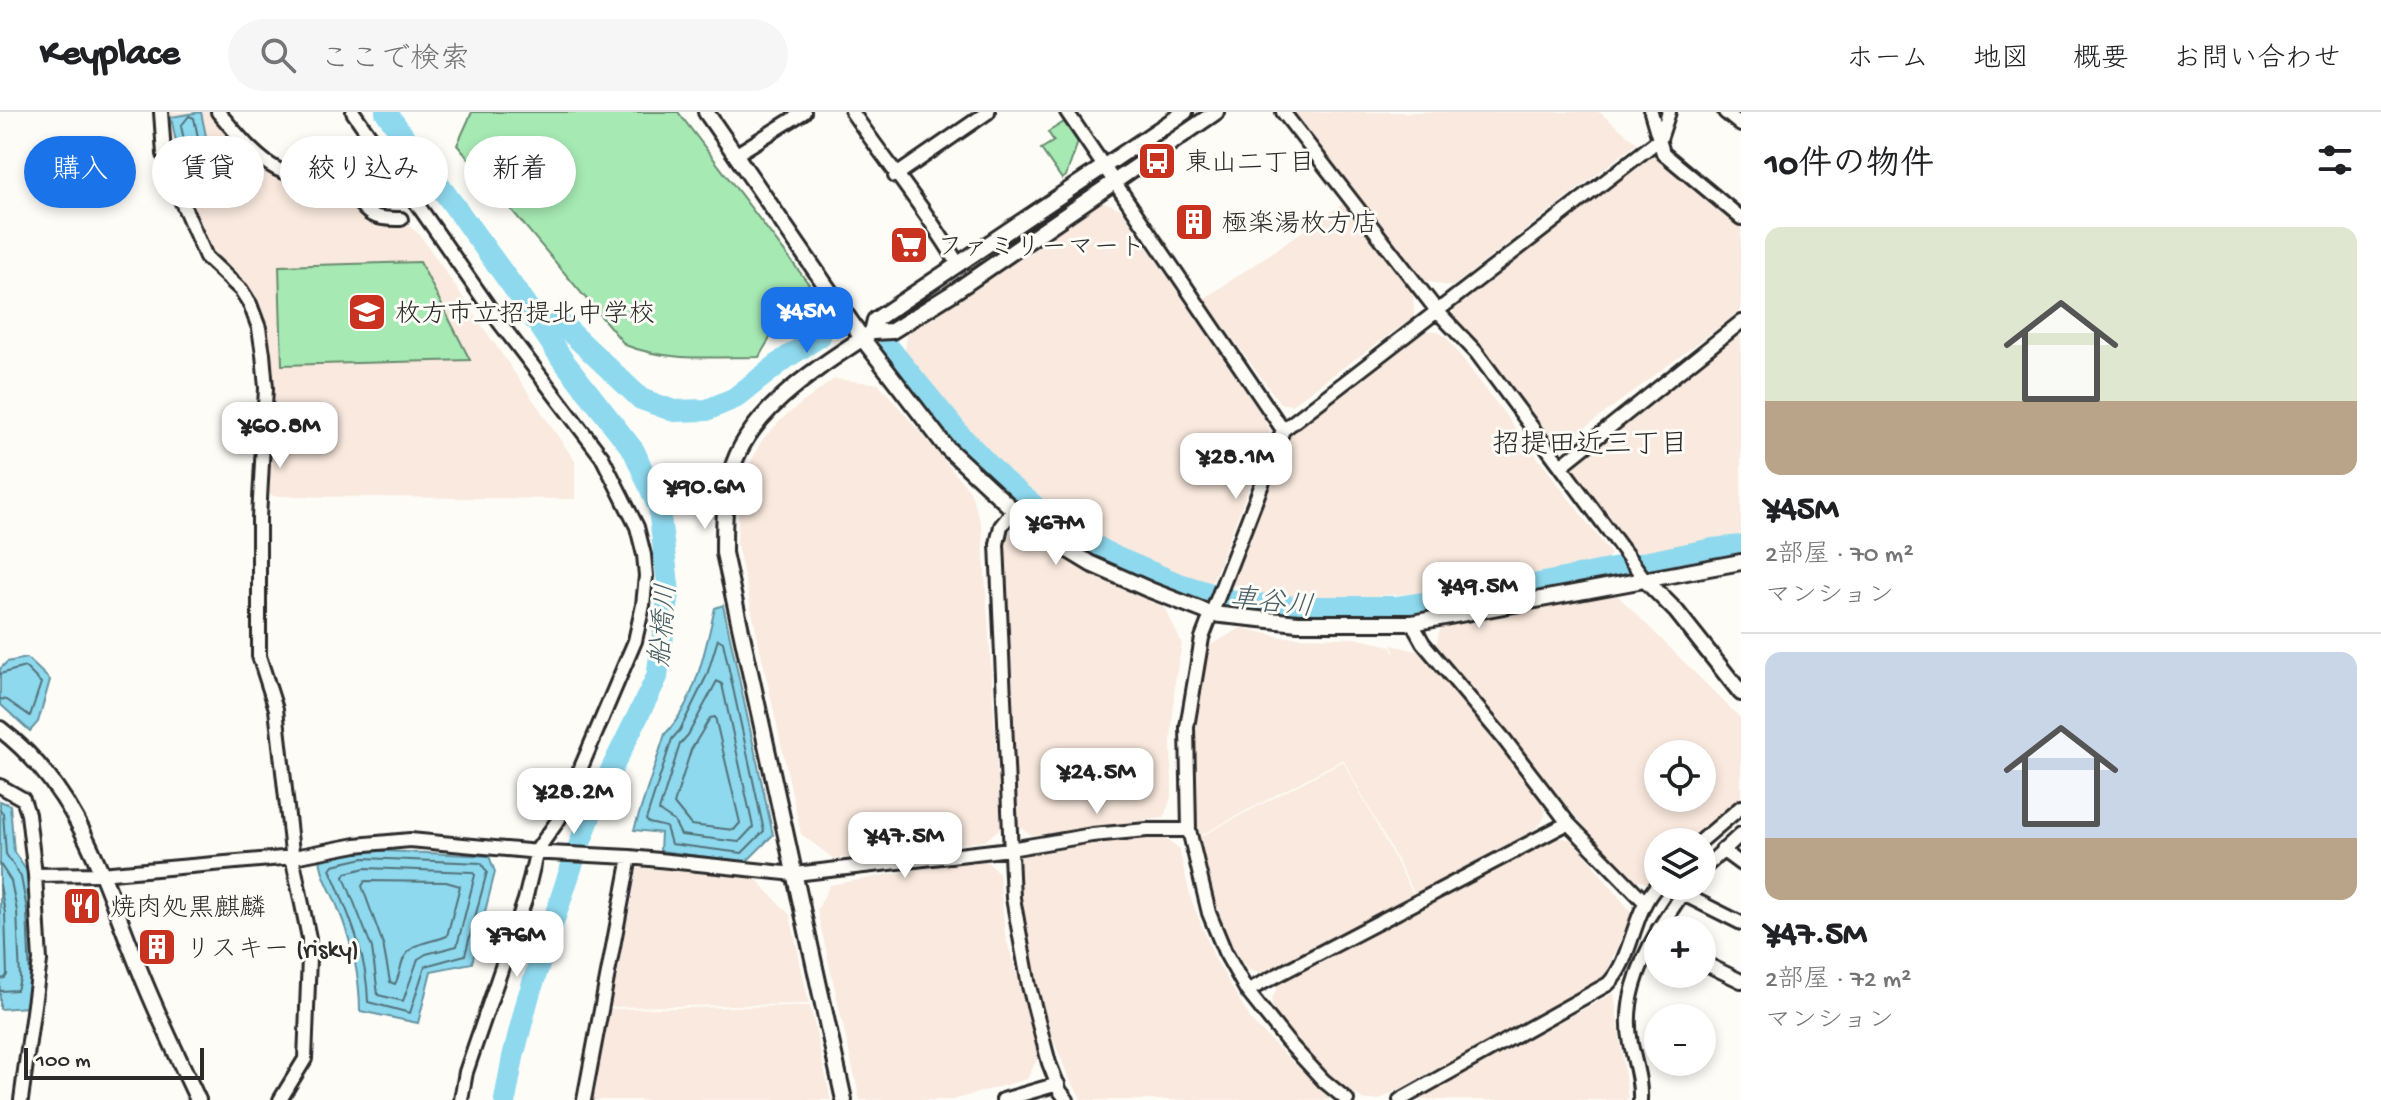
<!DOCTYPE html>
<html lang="ja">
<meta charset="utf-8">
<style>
body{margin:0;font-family:"Gochi Hand","Klee One",sans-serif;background:#f6f6f6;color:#202124;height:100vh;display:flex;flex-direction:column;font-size:30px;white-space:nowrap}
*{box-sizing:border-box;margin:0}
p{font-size:26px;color:#757577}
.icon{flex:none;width:44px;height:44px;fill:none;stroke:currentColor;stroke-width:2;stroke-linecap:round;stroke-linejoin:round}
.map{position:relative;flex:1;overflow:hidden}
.details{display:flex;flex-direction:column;background:#fff;width:640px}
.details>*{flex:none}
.top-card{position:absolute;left:24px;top:24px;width:760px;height:72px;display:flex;gap:16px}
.controls{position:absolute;left:1644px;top:628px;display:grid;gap:16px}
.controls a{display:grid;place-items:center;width:72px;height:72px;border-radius:50%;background:#fff;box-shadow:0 4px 12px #0003;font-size:40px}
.scale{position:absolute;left:24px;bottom:20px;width:180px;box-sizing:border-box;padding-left:8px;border:4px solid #2b2b2b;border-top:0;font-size:22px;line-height:28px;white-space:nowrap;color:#2b2b2b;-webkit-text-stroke:6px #fdfcf7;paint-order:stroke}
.price{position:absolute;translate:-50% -68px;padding:0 18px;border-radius:16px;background:#fff;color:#222;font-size:26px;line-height:52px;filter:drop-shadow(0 2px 4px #0008)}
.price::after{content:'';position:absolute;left:50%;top:48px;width:24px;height:18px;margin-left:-12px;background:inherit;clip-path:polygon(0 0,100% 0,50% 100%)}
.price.current{background:#1a73e8;color:#fff}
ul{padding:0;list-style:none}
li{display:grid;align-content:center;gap:16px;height:424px;padding:0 24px}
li+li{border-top:2px solid #e0e0e0}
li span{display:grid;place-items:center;height:248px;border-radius:16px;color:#555}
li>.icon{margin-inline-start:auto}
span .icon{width:144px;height:144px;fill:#fffc;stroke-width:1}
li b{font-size:34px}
h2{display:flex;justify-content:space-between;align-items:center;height:96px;padding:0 24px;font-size:34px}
.tag{padding:0 28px;border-radius:36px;background:#fff;box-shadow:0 4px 12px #0003;font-size:28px;line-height:72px}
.tag.current{background:#1a73e8;color:#fff}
header{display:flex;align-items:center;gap:48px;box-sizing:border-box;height:112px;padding:0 40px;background:#fff;border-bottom:2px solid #e0e0e0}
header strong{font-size:38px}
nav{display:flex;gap:44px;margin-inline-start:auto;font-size:28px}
.search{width:560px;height:72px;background:#f6f6f6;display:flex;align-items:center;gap:20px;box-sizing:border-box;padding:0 28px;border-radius:44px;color:#757577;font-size:30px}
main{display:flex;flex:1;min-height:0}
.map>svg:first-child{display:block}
.built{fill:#f9e9de;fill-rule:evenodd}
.green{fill:#a6e9b3;stroke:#688a6f;stroke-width:2}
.water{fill:#8ed9ee;stroke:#6693a0;stroke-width:2}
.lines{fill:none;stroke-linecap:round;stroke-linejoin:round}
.shore{stroke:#537179;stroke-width:2}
.river{stroke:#8ed9ee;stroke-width:22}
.minor-casing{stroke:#2b2b2b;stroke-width:18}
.tertiary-casing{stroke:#2b2b2b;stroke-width:20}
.minor{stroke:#fdfcf7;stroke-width:12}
.tertiary{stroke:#fdfcf7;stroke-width:14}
.labels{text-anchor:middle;stroke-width:6;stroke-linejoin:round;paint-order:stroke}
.poi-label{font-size:26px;fill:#2b2b2b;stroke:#fdfcf7;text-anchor:start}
.neighbourhood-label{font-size:28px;fill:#2b2b2b;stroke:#fdfcf7}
.water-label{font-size:28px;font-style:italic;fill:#495f66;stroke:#fdfcf7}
</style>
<header>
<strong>Keyplace</strong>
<div class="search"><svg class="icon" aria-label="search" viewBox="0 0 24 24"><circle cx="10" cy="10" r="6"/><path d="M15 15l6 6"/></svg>ここで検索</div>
<nav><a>ホーム</a><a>地図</a><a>概要</a><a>お問い合わせ</a></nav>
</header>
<main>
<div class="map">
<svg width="1741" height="988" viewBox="0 0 1741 988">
<rect width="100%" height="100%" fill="#fdfcf7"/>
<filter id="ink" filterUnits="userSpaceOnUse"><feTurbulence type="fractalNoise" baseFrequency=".0125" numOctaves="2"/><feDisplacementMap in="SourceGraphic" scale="16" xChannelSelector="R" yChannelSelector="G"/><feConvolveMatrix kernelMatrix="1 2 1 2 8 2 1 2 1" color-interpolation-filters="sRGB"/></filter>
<g filter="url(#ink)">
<path class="built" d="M167 0H213L245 38 337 80 381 110 406 112 420 123 575 349V387L273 384 266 378 273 292 266 218 256 183 209 142 172 50 165 4Z
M1295 0H1599L1637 31 1452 175 1426 169 1295 4Z
M1651 42 1741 115V198L1565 331 1545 325 1453 209 1454 193Z
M1099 88 1121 97 1265 308 1270 321 1212 470 1203 475 1130 442 1070 408 1013 363 960 310 905 239 908 216Z
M1344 91 1413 181 1414 205 1291 293 1280 291 1204 187Z
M1428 219H1437L1446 225 1611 442 1605 449 1424 481 1340 486 1266 484 1231 472 1289 319 1417 222Z
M1741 222V425L1646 443 1632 438 1573 363 1572 350Z
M834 267 879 272 970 379 982 414 1001 715 985 729 834 747 801 722 737 432 739 390 750 352 762 328 785 304Z
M1017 419 1165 496 1182 532 1175 569 1171 630 1172 682 1164 706 1032 723 1016 713 1004 434 1006 424Z
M1617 483 1741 607V688L1693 730H1658V761L1647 771 1627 765 1435 538 1441 512ZM1658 642H1702V686H1658Z
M1241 516 1282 525 1354 526 1391 534 1397 547 1392 533 1420 540 1544 689 1545 703 1542 710 1534 718 1415 782 1343 647 1199 724 1191 645 1192 612 1202 538Z
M1343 649 1413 782 1268 861 1251 859 1241 849 1230 829 1207 769 1200 725Z
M1161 723 1179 737 1191 787 1215 847 1253 911 1331 988H1082L1068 964 1034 879 1016 782V751L1026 739Z
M1557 725 1573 728 1632 801 1606 861 1599 870 1379 988H1364L1324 961 1272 899V887L1279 872Z
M983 746 999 761 1005 823 1040 941 1027 967 952 988H860L817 798 830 773Z
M638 755 755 766 790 803 809 892 611 895Z
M1614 881 1628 988H1414Z
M810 894 831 988H591L610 897Z"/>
<path class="green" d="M472 0H678L818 184 775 217 759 245C714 245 668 250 625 233L457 33Z
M1064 10 1078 30 1066 64 1062 67 1041 37 1054 29 1048 20Z
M420 150 470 248 282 253 279 154Z"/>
<path class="water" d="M201 0 210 44 180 50 171 5Z
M723 493 773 723 746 750 660 739 661 721 634 718 665 622C696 590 705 538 715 496Z
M27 546 50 568 38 610 30 619 0 592V557L7 550Z
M0 689 10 693 14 740 28 761 35 797 38 867 28 895 0 897Z
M363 738 489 744 495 760 472 851 431 859 418 911 360 899C360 862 352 830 338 796 331 777 320 763 320 743L333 745Z"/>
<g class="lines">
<path class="shore" d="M189 4 194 6 200 35 198 39 190 40 186 37 181 14Z
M718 527 723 530 764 719 742 741 671 732 666 715 649 711 646 708 672 627 680 618 707 563Z
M0 562 25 555 41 571 30 604 7 588 0 587
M717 569 722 572 753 715 739 730 681 723 674 709 659 699 680 632 688 623Z
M715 605 740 711 734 718 691 713 674 692 691 638 710 606Z
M0 698 3 701 6 742 21 765 27 798 30 867
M364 746 481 751 487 760 465 843 425 854 410 901 368 890C367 841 348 801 330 757L333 753Z
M0 752 11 769 17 799 20 867 17 878 0 879
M365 756 472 760 475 763 457 834 426 842 418 847 403 889 378 883 372 836 344 765 346 761Z
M365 769 446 770 460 774 447 824C431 831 412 829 403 848 400 856 399 865 395 872L390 870 383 832 362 774Z
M0 773 5 801 7 863 5 866 0 867"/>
<path class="river" d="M386 0 519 183 562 247 634 339 659 396 669 481 657 565 595 691 574 747 528 886 513 945 505 988
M534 207 564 214 641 287 674 299 707 298 735 286 786 246 820 224
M889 236 960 323 1004 369 1060 415 1117 446 1176 471 1240 491 1297 495H1397L1494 481 1713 437 1741 434"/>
<defs>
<path id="minor" d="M161 0 164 42 173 70 206 145 241 178 250 192 259 216 263 242 266 276 259 406V544L276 597 293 749 309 826V846L305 947 280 988
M218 0C235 19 254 45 277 57 297 67 323 67 343 78 371 94 358 108 401 107
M353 0 500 211 602 345 637 415 644 443 646 464 643 493 635 529 559 707 537 738 525 788 466 960 461 988
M852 0C887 51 927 99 958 152
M1067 0 1283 318
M1283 0 1438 200 1476 240 1646 469
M1651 0 1663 41 1741 106
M1725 0 1741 13
M735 43 804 0
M895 64 988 0
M1561 354 1741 210
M1013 399 1001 414 997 432 1013 786 1029 874 1049 951 1060 979 1067 988
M1412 511 1423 531 1504 627 1568 711 1645 790
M0 674 23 687 28 702 35 763 40 849 21 988
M1700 730 1741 695
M1722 738 1741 752
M1702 758 1741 722
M35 763 100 762 294 745 356 733 410 728 549 741 630 745 795 762 1010 737 1092 723 1147 718H1189
M1681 781 1741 811
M1658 818 1687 774
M1702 850 1741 869
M1247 879 1568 711
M584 988 630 745
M1003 988 1058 972
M1347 988 1324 969 1287 929 1247 879 1225 840 1209 801 1189 718 1187 615 1202 526 1283 318 1660 27 1669 0
M1400 988 1608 872C1633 847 1632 799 1658 773
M1640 988C1641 968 1635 952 1631 932 1623 892 1638 854 1658 819"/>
<path id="tertiary" d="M706 0 862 226 946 335 1035 418 1091 452 1150 478 1212 502 1298 511H1412L1741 450
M872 220 875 208 1185 0
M1646 469 1676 499 1741 581
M0 617C81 679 103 769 140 859 157 902 178 945 198 988
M844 988 724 441C724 413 724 388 731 361 747 298 821 254 872 220L892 219 951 182 1216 0"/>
</defs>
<use href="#minor" class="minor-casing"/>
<use href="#tertiary" class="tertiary-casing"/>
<use href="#minor" class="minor"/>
<use href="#tertiary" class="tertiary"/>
</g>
</g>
<defs>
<symbol id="bus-square" viewBox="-11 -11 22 22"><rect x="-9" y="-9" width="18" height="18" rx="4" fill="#c8321e" stroke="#fdfcf7"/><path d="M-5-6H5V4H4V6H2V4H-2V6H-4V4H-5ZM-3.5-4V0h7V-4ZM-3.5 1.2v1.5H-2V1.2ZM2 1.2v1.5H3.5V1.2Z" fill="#fff"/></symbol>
<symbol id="building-square" viewBox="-11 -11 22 22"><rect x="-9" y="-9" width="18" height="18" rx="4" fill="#c8321e" stroke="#fdfcf7"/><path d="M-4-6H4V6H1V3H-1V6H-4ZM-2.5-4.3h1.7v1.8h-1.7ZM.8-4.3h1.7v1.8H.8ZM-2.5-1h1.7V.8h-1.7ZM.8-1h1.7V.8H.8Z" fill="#fff"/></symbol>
<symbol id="supermarket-square" viewBox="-11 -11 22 22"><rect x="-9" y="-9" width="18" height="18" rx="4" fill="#c8321e" stroke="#fdfcf7"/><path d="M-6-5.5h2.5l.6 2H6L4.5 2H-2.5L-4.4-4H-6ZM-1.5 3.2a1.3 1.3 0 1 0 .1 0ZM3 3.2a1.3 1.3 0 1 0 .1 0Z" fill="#fff"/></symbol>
<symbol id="school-square" viewBox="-11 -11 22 22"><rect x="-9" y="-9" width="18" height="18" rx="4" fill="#c8321e" stroke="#fdfcf7"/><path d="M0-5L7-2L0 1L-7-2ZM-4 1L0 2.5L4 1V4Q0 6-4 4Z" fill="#fff"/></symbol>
<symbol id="restaurant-square" viewBox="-11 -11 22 22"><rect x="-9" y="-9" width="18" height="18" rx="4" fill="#c8321e" stroke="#fdfcf7"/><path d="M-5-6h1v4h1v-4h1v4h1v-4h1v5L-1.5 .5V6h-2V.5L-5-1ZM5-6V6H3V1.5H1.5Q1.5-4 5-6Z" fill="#fff"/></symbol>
</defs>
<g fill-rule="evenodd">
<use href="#bus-square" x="1135" y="27" width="44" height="44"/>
<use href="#building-square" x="1172" y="88" width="44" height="44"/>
<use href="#supermarket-square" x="887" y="111" width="44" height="44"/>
<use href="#school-square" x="345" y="178" width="44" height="44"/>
<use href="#restaurant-square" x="60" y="772" width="44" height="44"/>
<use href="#building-square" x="135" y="813" width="44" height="44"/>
</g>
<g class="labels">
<g class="poi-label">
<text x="1185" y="58">東山二丁目</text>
<text x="1222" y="119">極楽湯枚方店</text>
<text x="937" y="142">ファミリーマート</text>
<text x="395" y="209">枚方市立招提北中学校</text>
<text x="110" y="803">焼肉処黒麒麟</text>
<text x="185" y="844">リスキー (risky)</text>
</g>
<g class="neighbourhood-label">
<text x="1590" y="340">招提田近三丁目</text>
</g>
<g class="water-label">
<text transform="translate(1272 488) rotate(6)" y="10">車谷川</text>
<text transform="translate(661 513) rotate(-85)" y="10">船橋川</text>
</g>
</g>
</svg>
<div class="controls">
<a><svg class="icon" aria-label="locate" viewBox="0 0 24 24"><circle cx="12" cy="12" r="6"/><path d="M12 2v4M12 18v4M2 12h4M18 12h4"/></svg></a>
<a><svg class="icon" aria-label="layers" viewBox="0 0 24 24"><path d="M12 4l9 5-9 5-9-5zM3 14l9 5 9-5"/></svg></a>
<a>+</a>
<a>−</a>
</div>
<div class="scale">100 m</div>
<b class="price current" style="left:807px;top:243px">¥45M</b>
<b class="price" style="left:280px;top:358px">¥60.8M</b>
<b class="price" style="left:1236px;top:389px">¥28.1M</b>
<b class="price" style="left:705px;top:419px">¥90.6M</b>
<b class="price" style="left:1056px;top:455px">¥67M</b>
<b class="price" style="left:1479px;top:518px">¥49.5M</b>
<b class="price" style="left:1097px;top:704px">¥24.5M</b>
<b class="price" style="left:574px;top:724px">¥28.2M</b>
<b class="price" style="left:905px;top:768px">¥47.5M</b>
<b class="price" style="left:517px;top:867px">¥76M</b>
<div class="top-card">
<a class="tag current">購入</a>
<a class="tag">賃貸</a>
<a class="tag">絞り込み</a>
<a class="tag">新着</a>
</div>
</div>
<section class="details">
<h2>10件の物件<svg class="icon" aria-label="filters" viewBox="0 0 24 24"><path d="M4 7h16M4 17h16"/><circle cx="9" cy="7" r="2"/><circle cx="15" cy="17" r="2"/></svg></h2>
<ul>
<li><span style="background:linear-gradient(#dfe7d0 70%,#b9a48a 0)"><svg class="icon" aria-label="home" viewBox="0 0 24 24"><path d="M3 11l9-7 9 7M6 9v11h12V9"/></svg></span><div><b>¥45M</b><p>2部屋 · 70 m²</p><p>マンション</p></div></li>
<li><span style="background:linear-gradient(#c9d6e8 75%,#b9a48a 0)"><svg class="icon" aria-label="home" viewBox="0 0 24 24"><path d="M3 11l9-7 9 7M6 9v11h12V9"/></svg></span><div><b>¥47.5M</b><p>2部屋 · 72 m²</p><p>マンション</p></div></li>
</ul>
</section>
</main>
